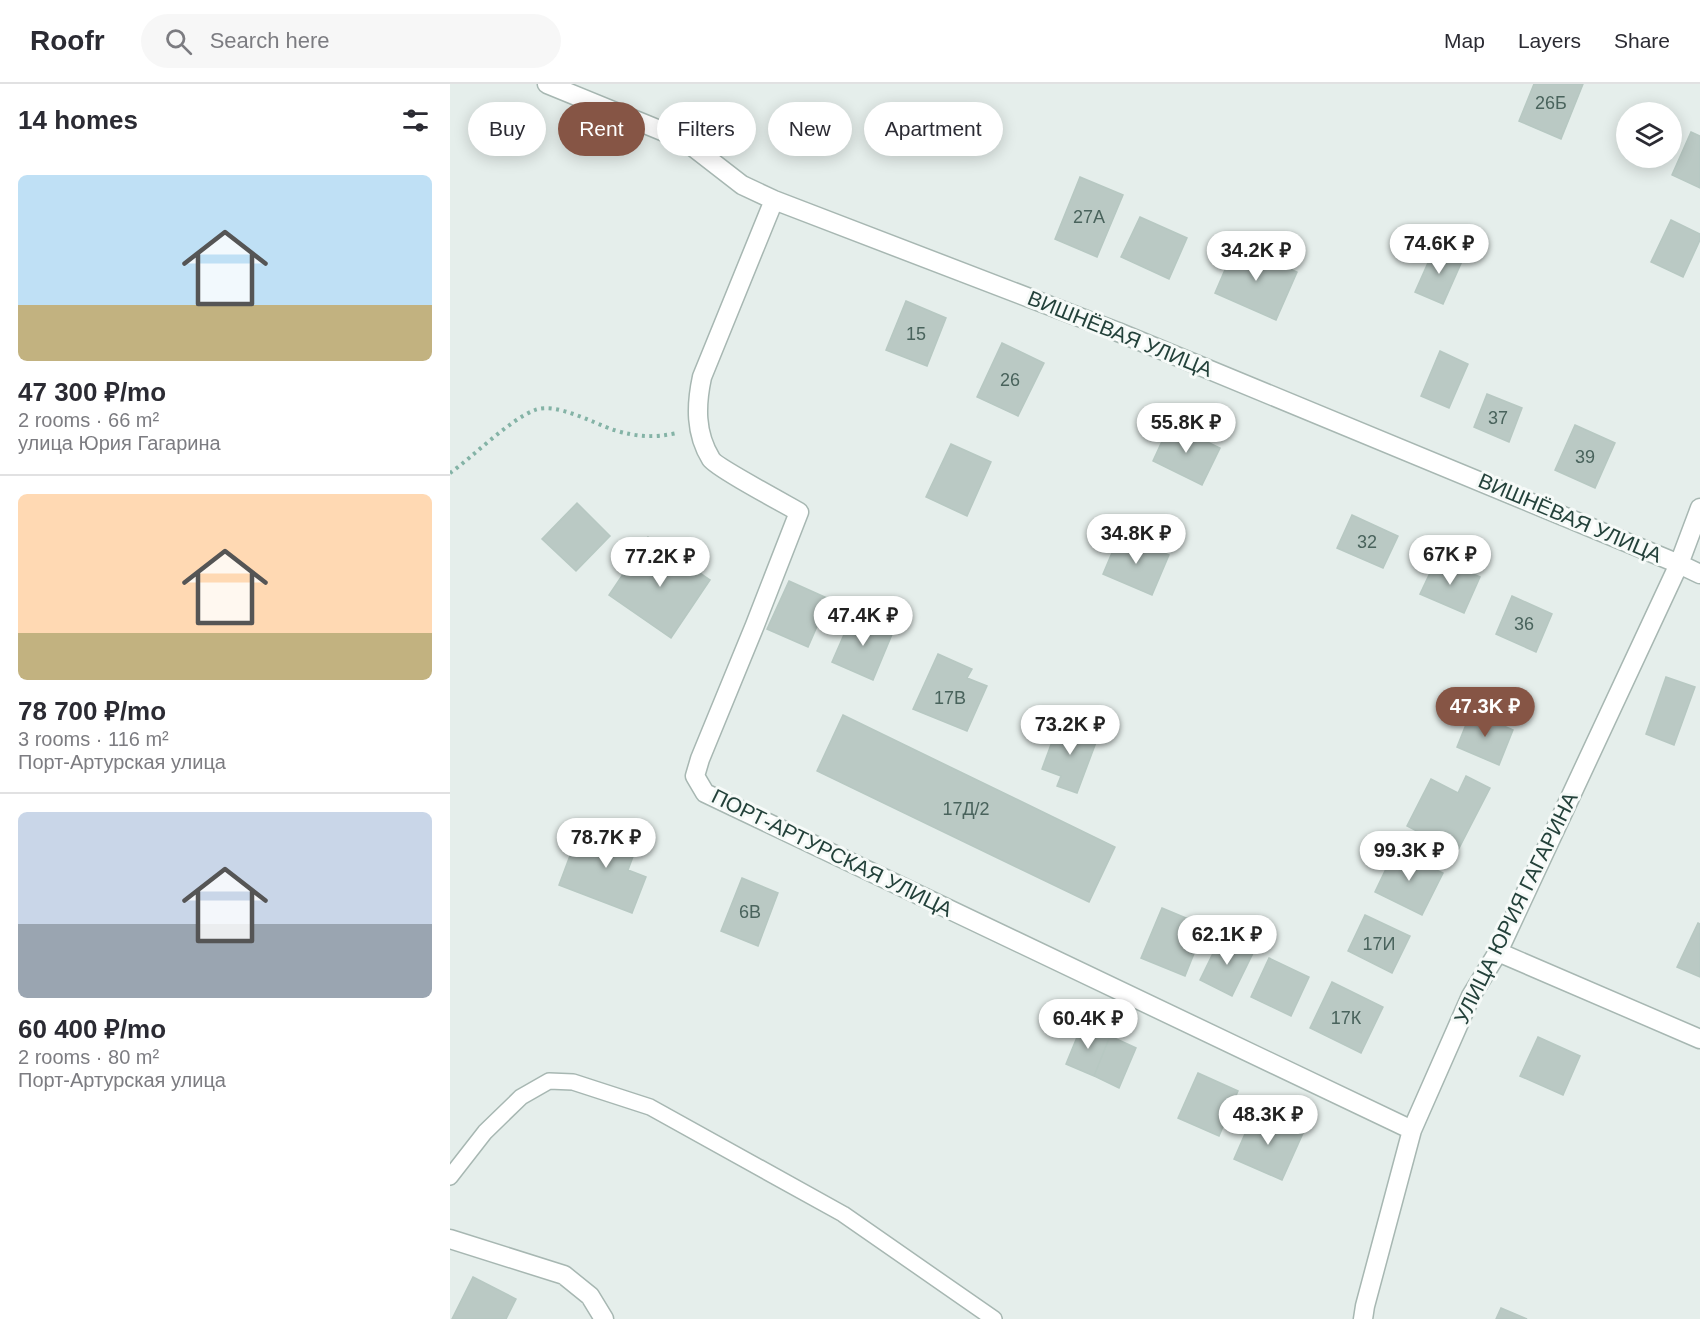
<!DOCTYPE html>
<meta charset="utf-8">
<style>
body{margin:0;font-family:Arial,sans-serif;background:#f7f7f7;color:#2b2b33;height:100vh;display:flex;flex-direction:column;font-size:22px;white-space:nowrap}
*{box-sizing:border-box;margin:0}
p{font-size:20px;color:#7c7c81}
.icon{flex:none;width:33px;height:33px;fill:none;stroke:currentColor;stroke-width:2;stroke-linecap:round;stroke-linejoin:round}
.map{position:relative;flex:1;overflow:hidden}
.panel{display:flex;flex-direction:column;background:#fff;width:450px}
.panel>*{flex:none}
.hud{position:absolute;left:18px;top:18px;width:570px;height:54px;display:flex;gap:12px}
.buttons{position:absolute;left:1166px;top:18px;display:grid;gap:12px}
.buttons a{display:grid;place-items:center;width:66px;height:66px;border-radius:50%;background:#fff;box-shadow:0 3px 15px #0003;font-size:30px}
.price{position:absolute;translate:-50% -51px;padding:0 14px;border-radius:21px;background:#fff;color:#222;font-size:20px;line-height:39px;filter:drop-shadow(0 2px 3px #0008)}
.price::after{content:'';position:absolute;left:50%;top:36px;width:18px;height:14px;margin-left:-9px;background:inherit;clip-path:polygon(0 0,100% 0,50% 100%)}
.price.current{background:#865545;color:#fff}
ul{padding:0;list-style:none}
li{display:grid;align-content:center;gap:12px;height:318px;padding:0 18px}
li+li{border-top:2px solid #e1e1e2}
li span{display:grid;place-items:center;height:186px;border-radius:9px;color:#555}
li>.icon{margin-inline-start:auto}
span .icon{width:108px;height:108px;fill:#fffc;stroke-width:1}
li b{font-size:26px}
h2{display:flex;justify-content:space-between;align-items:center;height:72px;padding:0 18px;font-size:26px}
.tag{padding:0 21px;border-radius:27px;background:#fff;box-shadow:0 3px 15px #0003;font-size:21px;line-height:54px}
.tag.current{background:#865545;color:#fff}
header{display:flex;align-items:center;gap:36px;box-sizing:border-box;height:84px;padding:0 30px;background:#fff;border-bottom:2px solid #e1e1e2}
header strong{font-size:28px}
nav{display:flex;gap:33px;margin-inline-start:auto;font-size:21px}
.search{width:420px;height:54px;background:#f7f7f7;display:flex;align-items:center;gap:15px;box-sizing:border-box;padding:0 21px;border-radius:33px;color:#7c7c81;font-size:22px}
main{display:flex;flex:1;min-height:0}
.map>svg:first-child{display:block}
.building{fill:#bac9c4;stroke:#b7c8c2;stroke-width:1.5}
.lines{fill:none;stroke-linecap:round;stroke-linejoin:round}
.service-casing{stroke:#a7b7b2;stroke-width:18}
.minor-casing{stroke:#a7b7b2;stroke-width:21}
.path{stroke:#84b3a6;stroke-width:4;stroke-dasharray:3 4.5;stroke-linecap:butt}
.service{stroke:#fff;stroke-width:15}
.minor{stroke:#fff;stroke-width:18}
.labels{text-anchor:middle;stroke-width:6;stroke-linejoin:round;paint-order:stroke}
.number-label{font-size:18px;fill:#49635c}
.street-label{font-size:21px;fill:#23413a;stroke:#f6faf8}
</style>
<header>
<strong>Roofr</strong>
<div class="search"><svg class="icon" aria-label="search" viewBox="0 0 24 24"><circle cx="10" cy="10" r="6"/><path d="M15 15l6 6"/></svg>Search here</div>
<nav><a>Map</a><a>Layers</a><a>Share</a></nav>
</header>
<main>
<section class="panel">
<h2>14 homes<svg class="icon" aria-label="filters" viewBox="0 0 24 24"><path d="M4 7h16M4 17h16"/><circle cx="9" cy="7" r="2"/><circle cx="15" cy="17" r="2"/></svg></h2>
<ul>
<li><span style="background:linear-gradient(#bfe0f5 70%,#c2b280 0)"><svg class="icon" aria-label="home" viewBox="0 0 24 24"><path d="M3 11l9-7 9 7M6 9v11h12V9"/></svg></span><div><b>47 300 ₽/mo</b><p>2 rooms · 66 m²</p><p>улица Юрия Гагарина</p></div></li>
<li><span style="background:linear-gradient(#ffd9b3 75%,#c2b280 0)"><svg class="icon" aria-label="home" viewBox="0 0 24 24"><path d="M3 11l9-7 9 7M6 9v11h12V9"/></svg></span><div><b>78 700 ₽/mo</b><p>3 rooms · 116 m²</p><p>Порт-Артурская улица</p></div></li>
<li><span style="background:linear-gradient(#c9d6e8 60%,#9aa5b1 0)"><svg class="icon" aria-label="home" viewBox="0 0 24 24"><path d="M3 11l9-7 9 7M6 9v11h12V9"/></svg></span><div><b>60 400 ₽/mo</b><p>2 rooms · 80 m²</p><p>Порт-Артурская улица</p></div></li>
</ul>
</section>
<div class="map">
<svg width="1250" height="1235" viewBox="0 0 1250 1235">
<rect width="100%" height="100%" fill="#e5eeeb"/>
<path class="building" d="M1084 0H1133L1111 55 1069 37Z
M1241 48 1250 52V104L1222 91Z
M630 93 673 111 647 173 605 155Z
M690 133 737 154 719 195 671 173Z
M1221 136 1250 150V156L1233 193 1201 178Z
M786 160 847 188 826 236 765 209Z
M985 163 1013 175 993 220 965 208Z
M456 217 496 234 477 282 436 266Z
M552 259 594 279 568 332 527 313Z
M990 267 1018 280 999 324 971 312Z
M1037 310 1072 324 1059 358 1024 343Z
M720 340 770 364 752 401 703 377Z
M1125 341 1165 359 1145 404 1105 386Z
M501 360 541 378 517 432 476 413Z
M127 419 160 452 126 487 92 455Z
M902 431 948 452 933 484 887 464Z
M670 450 719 471 702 511 653 490Z
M198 453 260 496 221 554 159 511Z
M987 474 1030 493 1014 529 970 510Z
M339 497 379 515 358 563 317 545Z
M1062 512 1102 530 1086 568 1046 550Z
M403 530 443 548 423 596 382 578Z
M488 570 522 585 517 594 537 602 517 647 463 625Z
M1216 593 1245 603 1224 661 1196 650Z
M1021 628 1063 646 1049 681 1007 663Z
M393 631 665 763 639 818 367 687Z
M609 639 648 653 627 709 607 702 611 692 592 685Z
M1016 692 1040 704 1007 768 957 742 981 695 1008 709Z
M154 737 191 751 178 786 196 793 182 829 109 801 124 761 142 768Z
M945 766 993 789 972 831 925 808Z
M292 794 328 809 308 862 271 847Z
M712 824 755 842 735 892 691 874Z
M915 831 960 852 942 889 898 867Z
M1248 839 1250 840V893L1227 883Z
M771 853 803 869 782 912 750 896Z
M819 874 859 893 841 932 801 913Z
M882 898 933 923 911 969 860 944Z
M632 941 660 952 644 992 616 980Z
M660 952 686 964 669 1004 644 992Z
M1088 953 1130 972 1113 1011 1070 992Z
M748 989 788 1007 769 1052 728 1034Z
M805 1027 853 1049 832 1096 784 1075Z
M23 1193 66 1215 56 1235H2Z
M1051 1224 1077 1235H1046Z"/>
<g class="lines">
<defs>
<path id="service" d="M0 1093 35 1048 71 1013 99 997 123 998 200 1023 393 1130 544 1235"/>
<path id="minor" d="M97 0 234 56 292 101 324 116 668 248 1229 480 1250 490
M324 116 252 293C246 321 245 349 261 375 266 383 335 420 349 428L305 541 250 675 245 692 255 709 962 1046
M1048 868 1250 955
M0 1155 114 1191 140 1212 154 1235
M913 1235 915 1222 962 1046 1021 912 1048 868 1229 480 1250 424"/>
</defs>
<use href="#service" class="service-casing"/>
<use href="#minor" class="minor-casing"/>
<path class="path" d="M0 389C24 372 59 336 85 326 106 318 143 339 164 346 187 353 204 354 227 349"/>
<use href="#service" class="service"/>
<use href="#minor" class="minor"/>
</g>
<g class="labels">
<g class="number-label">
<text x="1101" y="25">26Б</text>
<text x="639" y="139">27А</text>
<text x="466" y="256">15</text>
<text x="560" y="302">26</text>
<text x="1048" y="340">37</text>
<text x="1135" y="379">39</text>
<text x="917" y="464">32</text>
<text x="1074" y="546">36</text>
<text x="500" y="620">17В</text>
<text x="516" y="731">17Д/2</text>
<text x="300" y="834">6В</text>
<text x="929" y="866">17И</text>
<text x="896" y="940">17К</text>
</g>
<g class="street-label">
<text transform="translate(670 250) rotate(22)" y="7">ВИШНЁВАЯ УЛИЦА</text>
<text transform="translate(1120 434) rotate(23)" y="7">ВИШНЁВАЯ УЛИЦА</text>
<text transform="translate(382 769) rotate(26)" y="7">ПОРТ-АРТУРСКАЯ УЛИЦА</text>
<text transform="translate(1066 824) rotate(-64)" y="7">УЛИЦА ЮРИЯ ГАГАРИНА</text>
</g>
</g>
</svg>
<div class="buttons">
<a><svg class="icon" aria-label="layers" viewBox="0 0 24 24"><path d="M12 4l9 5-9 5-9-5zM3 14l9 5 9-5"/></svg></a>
</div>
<b class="price" style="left:989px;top:191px">74.6K ₽</b>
<b class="price" style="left:806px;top:198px">34.2K ₽</b>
<b class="price" style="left:736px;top:370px">55.8K ₽</b>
<b class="price" style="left:686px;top:481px">34.8K ₽</b>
<b class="price" style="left:1000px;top:502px">67K ₽</b>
<b class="price" style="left:210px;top:504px">77.2K ₽</b>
<b class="price" style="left:413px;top:563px">47.4K ₽</b>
<b class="price current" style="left:1035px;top:654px">47.3K ₽</b>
<b class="price" style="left:620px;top:672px">73.2K ₽</b>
<b class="price" style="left:156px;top:785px">78.7K ₽</b>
<b class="price" style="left:959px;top:798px">99.3K ₽</b>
<b class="price" style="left:777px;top:882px">62.1K ₽</b>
<b class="price" style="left:638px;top:966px">60.4K ₽</b>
<b class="price" style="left:818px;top:1062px">48.3K ₽</b>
<div class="hud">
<a class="tag">Buy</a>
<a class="tag current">Rent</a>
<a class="tag">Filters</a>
<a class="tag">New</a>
<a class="tag">Apartment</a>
</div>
</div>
</main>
